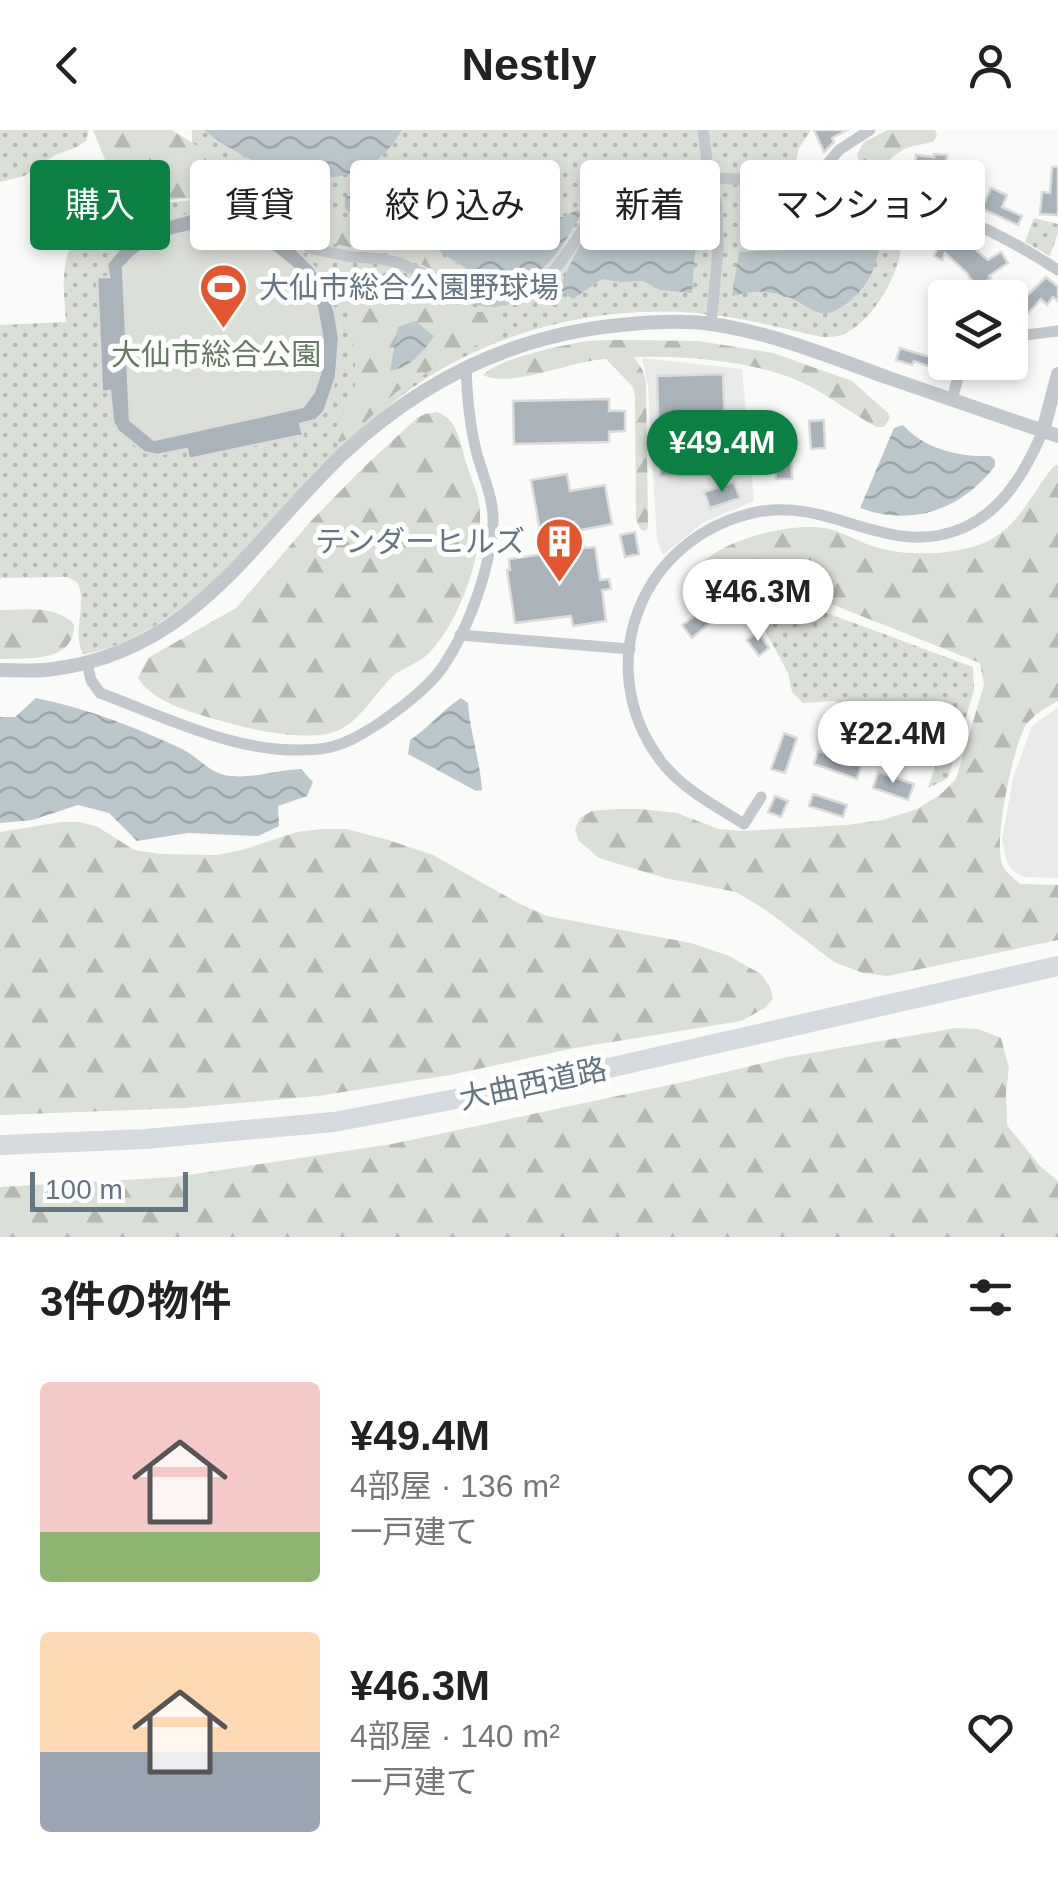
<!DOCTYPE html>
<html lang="ja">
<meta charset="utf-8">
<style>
body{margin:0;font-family:Helvetica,"Noto Sans JP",sans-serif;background:#f6f6f6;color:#222;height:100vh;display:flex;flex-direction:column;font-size:38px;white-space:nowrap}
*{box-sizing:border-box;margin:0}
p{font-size:32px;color:#767676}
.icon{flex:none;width:55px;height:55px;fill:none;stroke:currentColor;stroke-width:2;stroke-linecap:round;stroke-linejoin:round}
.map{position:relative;height:1107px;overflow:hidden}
.drawer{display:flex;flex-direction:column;background:#fff;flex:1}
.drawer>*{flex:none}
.top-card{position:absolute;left:30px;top:30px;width:1000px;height:90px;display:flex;gap:20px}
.controls{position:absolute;left:928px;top:150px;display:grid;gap:20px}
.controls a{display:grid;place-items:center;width:100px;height:100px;border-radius:10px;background:#fff;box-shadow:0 5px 15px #0003;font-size:50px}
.scale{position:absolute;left:30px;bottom:25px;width:158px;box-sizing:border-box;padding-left:10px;border:5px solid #657683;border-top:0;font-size:28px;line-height:35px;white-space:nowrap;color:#657683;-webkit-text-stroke:8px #fff;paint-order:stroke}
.price{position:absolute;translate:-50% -85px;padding:0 22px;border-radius:35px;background:#fff;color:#222;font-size:32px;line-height:65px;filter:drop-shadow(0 2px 5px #0008)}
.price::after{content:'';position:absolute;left:50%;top:60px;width:30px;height:22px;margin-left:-15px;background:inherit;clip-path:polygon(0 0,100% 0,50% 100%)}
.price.on{background:#0b8043;color:#fff}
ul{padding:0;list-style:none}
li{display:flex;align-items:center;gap:30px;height:250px;padding:0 40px}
li span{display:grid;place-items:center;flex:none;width:280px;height:200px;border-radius:10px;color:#555}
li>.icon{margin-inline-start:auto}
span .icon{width:120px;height:120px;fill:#fffc;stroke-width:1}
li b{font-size:42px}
h2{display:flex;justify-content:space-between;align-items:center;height:120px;padding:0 40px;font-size:42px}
.pill{padding:0 35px;border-radius:10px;background:#fff;box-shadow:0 5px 15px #0003;font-size:35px;line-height:90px}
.pill.on{background:#0b8043;color:#fff}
header{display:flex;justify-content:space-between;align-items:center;height:130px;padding:0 40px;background:#fff;font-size:45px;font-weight:800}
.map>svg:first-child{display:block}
.built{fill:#e8e9e9}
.grass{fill:url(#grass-dots)}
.forest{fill:url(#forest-firs)}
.garden{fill:#dadfd7}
.water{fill:url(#water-waves)}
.building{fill:#aab3b9;stroke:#dcdcda;stroke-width:2.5;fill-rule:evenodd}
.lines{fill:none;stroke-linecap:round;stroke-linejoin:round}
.minor{stroke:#c3c8cc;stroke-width:11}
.tertiary{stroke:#c3c8cc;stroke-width:14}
.motorway{stroke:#d6dbdf;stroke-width:20}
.labels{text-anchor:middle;stroke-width:10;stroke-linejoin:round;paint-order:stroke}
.poi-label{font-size:30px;fill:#657683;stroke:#fff;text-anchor:start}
.park-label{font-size:30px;fill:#687a64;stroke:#fff}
.street-label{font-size:30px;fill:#657683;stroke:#fff}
</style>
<header><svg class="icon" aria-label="back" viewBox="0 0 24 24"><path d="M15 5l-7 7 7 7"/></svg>Nestly<svg class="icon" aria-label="person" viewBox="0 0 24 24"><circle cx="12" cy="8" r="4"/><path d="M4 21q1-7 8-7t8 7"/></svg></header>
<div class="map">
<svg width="1058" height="1107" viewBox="0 0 1058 1107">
<defs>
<pattern id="grass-dots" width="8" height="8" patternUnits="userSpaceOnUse" patternTransform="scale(2.5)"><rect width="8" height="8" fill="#dadfd7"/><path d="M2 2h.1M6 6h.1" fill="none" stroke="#b4b9b4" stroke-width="1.8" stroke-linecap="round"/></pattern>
<pattern id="forest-firs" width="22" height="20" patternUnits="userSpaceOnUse" patternTransform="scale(2.5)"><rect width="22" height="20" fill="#dadfd7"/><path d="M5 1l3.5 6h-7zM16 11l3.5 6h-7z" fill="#b4b9b4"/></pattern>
<pattern id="water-waves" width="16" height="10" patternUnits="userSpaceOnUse" patternTransform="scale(2.5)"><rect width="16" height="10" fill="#bbc7cb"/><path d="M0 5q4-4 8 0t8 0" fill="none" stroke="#9ca6aa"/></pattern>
</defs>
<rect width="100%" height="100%" fill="#fafaf8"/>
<path class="built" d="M642 228 742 239 754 371 704 392 663 425 657 411 648 255Z
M1058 577V748L1023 747 1012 740 1007 732 1002 710 1013 648 1032 596Z"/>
<path class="grass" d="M0 0H89L86 11 77 17 53 26 24 46 0 52Z
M192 0H811L799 18 790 61 898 77C899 89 902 104 901 117 899 146 869 198 838 206 835 207 826 207 822 207 780 198 738 186 695 183 596 175 488 202 408 261 373 287 344 318 314 350 282 382 250 415 219 448 182 479 131 518 83 524 72 503 86 477 79 457 77 450 73 450 67 447L0 448V195L66 192C65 174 62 154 65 136 74 73 153 73 202 70L192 37Z
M1034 88 1058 94V103L1050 126 1025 112Z
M741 456 762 459 973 537 974 560 948 648 928 658 942 615 834 571 803 573 792 562 788 543Z"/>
<path class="forest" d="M93 0H172L250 49 347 88 395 102 448 129 461 137 468 145 467 153C448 152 431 137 412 130 383 118 352 120 322 111 293 102 270 78 240 70 202 61 164 76 126 69L118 62Z
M888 0H935L937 6 933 12C925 14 915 15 907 18 888 26 884 44 860 36L857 24 864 12Z
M349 139 373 142 422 158 446 171 479 182H497L502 186V194L477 215 449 229 396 262 348 309 339 312C327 293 351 283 354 264 357 247 354 195 348 179 345 169 339 160 336 150L341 141Z
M628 210 698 211 773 223 852 251 888 283 890 288 884 297H877C851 284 829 265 803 253 757 231 685 225 634 227L643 241 646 252 648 396 646 401 641 400 636 390 635 266 633 257 606 229C573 230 511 259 483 245 500 228 563 215 588 211 601 210 615 210 628 210Z
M437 282C458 289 460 313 466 332 469 344 475 356 478 368 488 413 461 491 429 523 418 535 401 537 391 548 376 563 358 593 337 601 310 612 252 600 225 592 196 583 155 575 138 548L148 528 236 478 312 390 363 338 417 288 425 284Z
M1058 334V571C1047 577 1033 585 1026 595 1013 616 992 715 1003 736 1006 743 1015 749 1020 754L1058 755V810L887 846 863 843 834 832 766 780 736 762 665 748 599 728 579 711 575 699 580 688 592 681 618 679H641L677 683 718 699 741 701 847 695 883 690 917 679 941 664 956 649 984 555 980 533 831 474 741 448 707 445 700 436C722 409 795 391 829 399 844 403 858 411 872 416 904 427 955 426 986 412 1017 398 1032 364 1052 338Z
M0 480C26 480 54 474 74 494 75 533 28 528 0 529Z
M61 692H80L98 697 134 720 160 724 216 725 242 720 297 702 322 699H346L385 709 433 725 518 773 547 786 691 813 729 826 761 844 770 857 773 869 765 878 741 891 575 918 450 945 318 966 185 978 0 985V702Z
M956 898 978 899 1001 908 1009 938 1006 963 1007 995 1040 1036 1058 1051V1107H0V1057L176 1047 392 1014 688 951 788 927Z"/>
<path class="garden" d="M191 101C266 96 331 151 322 229 320 248 316 266 300 277L154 310 130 290 123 139C141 116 163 108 191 101Z"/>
<path class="water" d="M204 0H402C357 80 261 45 204 0Z
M358 61 425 63 451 66 492 83 532 104 539 105 546 101 551 87H563L577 80 581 83C563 119 531 172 483 148 457 135 435 115 409 104 390 95 369 92 350 83L345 78V68Z
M695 73 696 109 692 163 660 160 643 151 621 152 602 149 573 169 559 159C571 134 585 96 608 80L627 87C648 75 672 75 695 73Z
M867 77 879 79C884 116 877 154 843 176 836 180 830 185 821 183 811 181 802 173 793 169 770 160 755 160 732 166L739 122 803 119 812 111 837 109 862 97Z
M415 191 434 206C423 222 411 237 390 241L398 197Z
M903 295C924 319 959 327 990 326L995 330V336C961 380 912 397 860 378L894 298Z
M36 568C86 578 138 598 184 620 197 627 209 641 224 645 250 650 275 640 301 639L313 652 307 666 278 676 279 696 258 706 188 703 137 711 109 683 78 675 32 690 0 693V587H15Z
M461 568 468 573C470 603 480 630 482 660L476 661 408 624 410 610C429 598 442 580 461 568Z"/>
<path class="building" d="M814 0H848L832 8 834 12 824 22Z
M934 24 947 25 945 45 927 43 928 40 915 39 916 25 934 27Z
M1052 37H1058V85L1040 84 1042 62 1050 63Z
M991 58 1007 65 1002 77 1022 86 1018 95 985 80 982 87 958 77 962 68 982 78Z
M190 84 231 86 268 98 288 111 314 137 328 161 335 183 339 208 336 247 324 282 316 290 300 294 303 305 189 329 187 319 157 325 144 322 118 301 113 292 110 261 102 262 97 147H109L107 134 126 111 134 106 157 93ZM191 101H215L242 106 271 120 292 137 304 150 317 178 322 206 320 244 314 262 303 277 154 310 130 290 123 138 133 127 151 114 170 106Z
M913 84 925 87 915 109 905 105Z
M947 99 954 102 950 110 962 115 972 103 981 107 973 117 988 130 1001 122 1008 133 989 146 991 148 988 150 990 154 986 156 988 160 981 164 966 142 945 123 942 130 934 126Z
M1046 147 1058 157V171L1053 167 1047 175 1041 169 1020 192 1018 190 1010 198V171L1019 161 1026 167Z
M937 207 945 210V230L942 241 914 231 912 235 896 230 900 218 930 227Z
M723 244 726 331H720V337L705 338V345L660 346 657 246Z
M609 269V281H625V301L609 302V312L514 314 513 271Z
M824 290 825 318 811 319 809 291Z
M791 323 792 349H776L775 324Z
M567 344 570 361 605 355 612 394 581 400 584 418 595 417 600 450 609 449 611 459 602 460 606 491 573 496 571 486 515 493 507 440H510L509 429 544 424 531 350Z
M734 352 740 368 710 378 704 362Z
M635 402 639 424 625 427 620 405Z
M727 463 735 472 692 508 682 495 703 480 704 482Z
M758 502 769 518 759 526 747 510Z
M846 586 935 618 931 628 928 627V629L845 600 846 597 843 596Z
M784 603 797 608 785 643 771 639Z
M818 621 861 636 857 649 814 634Z
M878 642 914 654 908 670 873 658Z
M813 664 847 675 843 687 809 676Z
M775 666 788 671 781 687 768 682Z"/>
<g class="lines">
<path class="minor" d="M703 0 709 47 717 76 718 121 711 194
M808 57 839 20 870 0
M309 118C324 121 338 125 354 127 368 128 385 128 399 133 433 145 465 178 504 170 545 161 565 129 585 95 589 87 594 76 601 70 652 24 879 62 943 82 984 95 1022 117 1058 140
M1010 207 1058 201
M952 270 962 232
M460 505 630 519
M87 533 91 550 100 563C170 589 243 627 319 619 342 617 363 604 381 592 401 578 424 561 439 542 467 504 490 441 493 393 494 367 482 345 476 320 469 293 467 265 466 237
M761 667 744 694C714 675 682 659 660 630 590 535 641 406 757 382 832 367 889 430 963 398 1004 380 1026 340 1043 301"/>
<path class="tertiary" d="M1043 301 1058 244
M0 540C17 540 36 542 53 539 194 521 251 411 344 323 422 250 515 205 621 195 650 192 682 190 712 194 772 203 829 226 886 247 943 267 1001 286 1058 306"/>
<path class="motorway" d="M0 1015 145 1009 334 992 551 951 1058 836"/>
</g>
<defs>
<symbol id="stadium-pin" viewBox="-11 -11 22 30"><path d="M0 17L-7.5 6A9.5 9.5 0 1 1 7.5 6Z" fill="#e4572e" stroke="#fff"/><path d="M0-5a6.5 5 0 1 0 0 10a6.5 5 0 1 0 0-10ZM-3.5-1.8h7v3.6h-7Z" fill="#fff"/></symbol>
<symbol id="building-pin" viewBox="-11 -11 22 30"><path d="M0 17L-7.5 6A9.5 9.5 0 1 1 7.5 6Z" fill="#e4572e" stroke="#fff"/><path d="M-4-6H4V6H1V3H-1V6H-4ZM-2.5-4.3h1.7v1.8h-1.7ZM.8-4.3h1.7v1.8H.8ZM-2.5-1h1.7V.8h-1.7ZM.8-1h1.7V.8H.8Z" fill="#fff"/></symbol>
</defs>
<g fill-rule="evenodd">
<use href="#stadium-pin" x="196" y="130" width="55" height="75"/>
<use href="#building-pin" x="532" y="384" width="55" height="75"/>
</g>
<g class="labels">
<g class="poi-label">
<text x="259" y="168">大仙市総合公園野球場</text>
<text x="525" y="422" text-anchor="end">テンダーヒルズ</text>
</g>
<g class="park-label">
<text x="216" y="235">大仙市総合公園</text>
</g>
<g class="street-label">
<text transform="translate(533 954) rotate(-12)" y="10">大曲西道路</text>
</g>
</g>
</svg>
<div class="controls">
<a><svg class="icon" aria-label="layers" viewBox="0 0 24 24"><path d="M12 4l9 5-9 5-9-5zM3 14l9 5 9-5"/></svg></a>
</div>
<div class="scale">100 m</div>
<b class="price on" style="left:722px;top:365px">¥49.4M</b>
<b class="price" style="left:758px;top:514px">¥46.3M</b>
<b class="price" style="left:893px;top:656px">¥22.4M</b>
<div class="top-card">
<a class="pill on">購入</a>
<a class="pill">賃貸</a>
<a class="pill">絞り込み</a>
<a class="pill">新着</a>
<a class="pill">マンション</a>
</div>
</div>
<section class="drawer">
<h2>3件の物件<svg class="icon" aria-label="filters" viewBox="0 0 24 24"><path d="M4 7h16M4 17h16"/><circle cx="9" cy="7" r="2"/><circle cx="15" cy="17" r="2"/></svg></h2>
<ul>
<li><span style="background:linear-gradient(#f6c9c9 75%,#8fb573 0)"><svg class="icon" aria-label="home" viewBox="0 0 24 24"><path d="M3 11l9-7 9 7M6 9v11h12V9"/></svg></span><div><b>¥49.4M</b><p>4部屋 · 136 m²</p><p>一戸建て</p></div><svg class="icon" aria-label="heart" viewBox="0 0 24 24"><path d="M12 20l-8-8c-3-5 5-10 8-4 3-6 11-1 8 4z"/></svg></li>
<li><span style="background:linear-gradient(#ffd9b3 60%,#9aa5b1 0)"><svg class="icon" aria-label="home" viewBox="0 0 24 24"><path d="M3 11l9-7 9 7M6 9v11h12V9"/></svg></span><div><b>¥46.3M</b><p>4部屋 · 140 m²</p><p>一戸建て</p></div><svg class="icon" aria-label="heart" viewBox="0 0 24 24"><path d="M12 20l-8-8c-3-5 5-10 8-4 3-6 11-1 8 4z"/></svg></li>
</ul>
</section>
